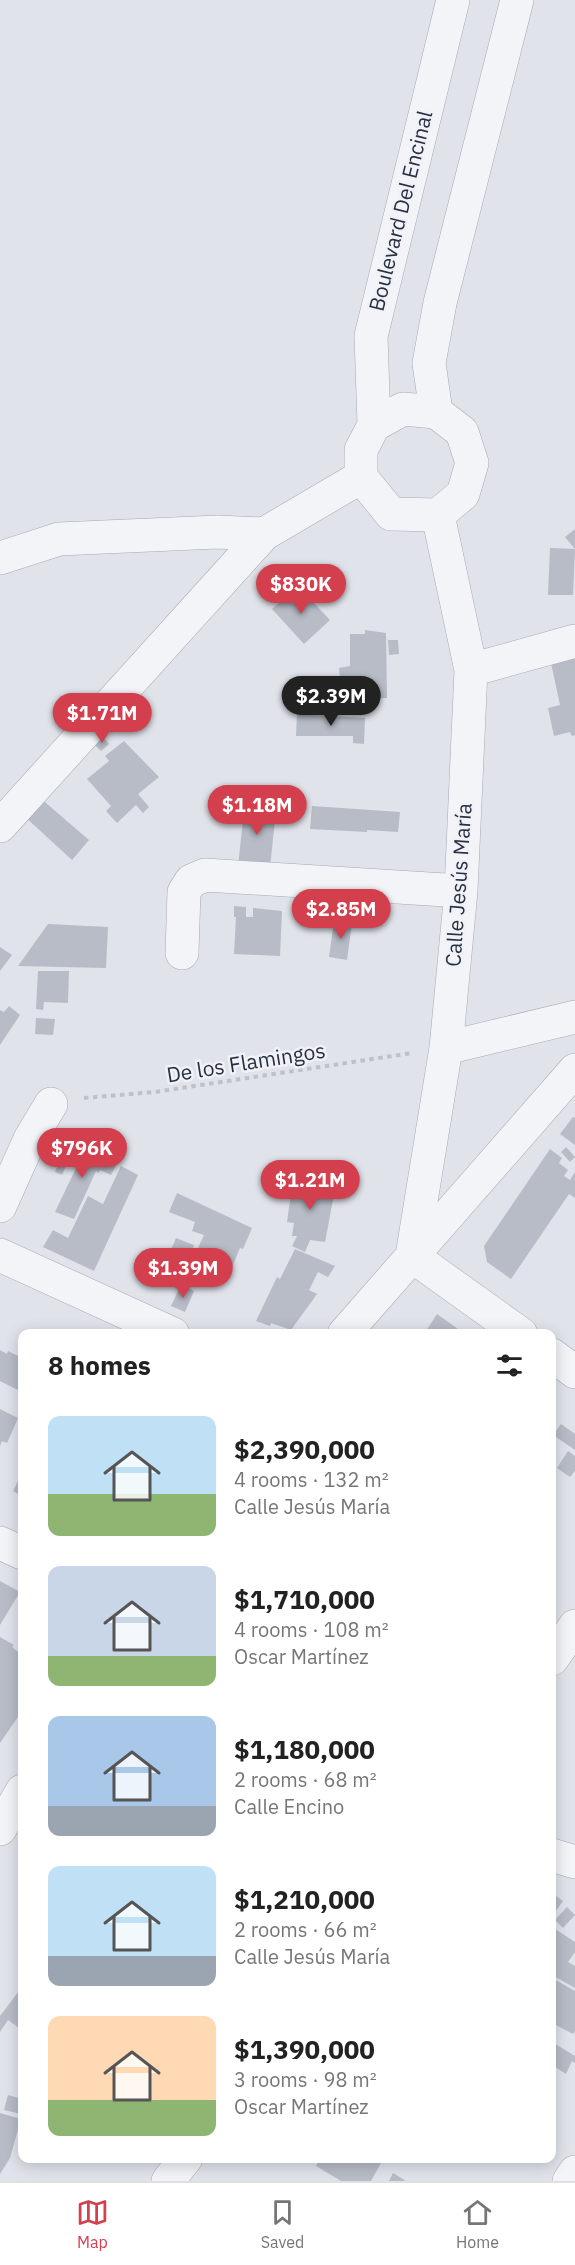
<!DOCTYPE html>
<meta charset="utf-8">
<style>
body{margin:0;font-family:"IBM Plex Sans",sans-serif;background:#f2f2f2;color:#222;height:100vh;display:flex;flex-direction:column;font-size:22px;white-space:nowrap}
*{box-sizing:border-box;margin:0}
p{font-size:20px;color:#767676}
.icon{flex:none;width:33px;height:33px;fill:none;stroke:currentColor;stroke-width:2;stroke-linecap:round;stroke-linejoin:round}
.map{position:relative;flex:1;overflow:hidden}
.side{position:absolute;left:18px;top:1329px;width:538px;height:834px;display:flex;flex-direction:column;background:#fff;border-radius:12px;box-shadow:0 3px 15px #0003}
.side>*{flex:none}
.price{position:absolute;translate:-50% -51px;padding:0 14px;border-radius:21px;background:#d43f4e;color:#fff;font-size:20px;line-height:39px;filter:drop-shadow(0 2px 3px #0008)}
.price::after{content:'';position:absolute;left:50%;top:36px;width:18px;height:14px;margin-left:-9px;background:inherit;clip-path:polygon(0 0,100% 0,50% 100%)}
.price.active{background:#222;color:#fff}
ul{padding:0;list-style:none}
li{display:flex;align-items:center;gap:18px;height:150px;padding:0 30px}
li span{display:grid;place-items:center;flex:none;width:168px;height:120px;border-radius:12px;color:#555}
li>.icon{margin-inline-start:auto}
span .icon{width:72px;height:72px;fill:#fffc;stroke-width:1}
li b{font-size:26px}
h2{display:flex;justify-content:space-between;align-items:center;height:72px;padding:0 30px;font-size:26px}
.tab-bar{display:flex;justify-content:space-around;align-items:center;height:84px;border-top:2px solid #e0e0e0;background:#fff;font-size:16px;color:#767676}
.tab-bar a{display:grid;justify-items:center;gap:3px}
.tab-bar .active{color:#d43f4e}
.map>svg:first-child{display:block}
.building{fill:#b7bcc7}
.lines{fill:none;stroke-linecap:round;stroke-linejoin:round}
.minor-casing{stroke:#a5aab4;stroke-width:34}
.path{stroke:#bec1c9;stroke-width:4;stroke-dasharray:4.5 4.5;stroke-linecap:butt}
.minor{stroke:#f3f4f8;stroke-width:33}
.labels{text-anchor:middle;stroke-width:5;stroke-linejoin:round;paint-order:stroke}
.street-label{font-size:21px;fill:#283042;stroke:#f0f2f7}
</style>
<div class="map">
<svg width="575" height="2181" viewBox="0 0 575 2181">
<rect width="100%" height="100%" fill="#e0e3ea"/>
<path class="building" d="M575 529V549L573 595H548L550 548 575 549 565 537Z
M298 586 330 620 304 644 272 609Z
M365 630 386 633 387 698H342L339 668 350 666V634H365Z
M388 640H398L399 654 389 655Z
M575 657V735L572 736 570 732 554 736 548 708 560 705 551 663Z
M297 714 365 718 364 744 353 743V736H296Z
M102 736 109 744 101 751 94 744Z
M124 741 159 777 138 794 149 807 143 813 136 805 117 823 106 811 111 806 87 779 109 761 105 756Z
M39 797 89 840 72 860 23 815Z
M245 802 269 804 268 810 276 811 270 867 238 866Z
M312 806 400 812 398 832 367 830V832L310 829Z
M234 906 246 907V917H253V908L282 911 280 956 234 954 236 917H234Z
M334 921 352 923 347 960 329 957Z
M48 924 108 927 106 968 18 966Z
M0 947 12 955 0 971Z
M38 971H69L68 1003 44 1002 43 1010 36 1009Z
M9 1006 20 1015 0 1045V1010L4 1012Z
M36 1018 55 1019 53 1035 35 1034Z
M573 1117 575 1118V1145L560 1134Z
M74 1144 117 1164 111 1175 100 1170 99 1173 96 1171 74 1219 55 1212 77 1166 66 1161Z
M566 1147 575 1157 570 1162 561 1152Z
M550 1149 562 1158 559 1163 568 1170 564 1176 570 1180 575 1172V1198L569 1194 511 1279 487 1262 484 1246Z
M60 1160 67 1163 62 1175 55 1172Z
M121 1166 138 1175 94 1271 43 1247 53 1230 68 1238 88 1196 103 1204Z
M302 1178 336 1184 325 1242 310 1240 305 1252 292 1246 297 1236H292L294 1223 287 1222 293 1179 301 1180Z
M177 1193 252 1228 243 1249 240 1248 229 1274 226 1273 223 1281 219 1279 218 1282 212 1280 215 1274 191 1263 204 1235 192 1231 195 1222 169 1212Z
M176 1238 194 1245 176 1288 158 1280Z
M295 1249 335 1266 328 1277 318 1272 309 1290 317 1294 291 1330 271 1323 270 1326 256 1321 277 1277 280 1279Z
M181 1285 194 1291 185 1312 171 1306Z
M437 1314 465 1334H424Z
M0 1350 7 1354 8 1351 22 1358V1392L0 1381Z
M0 1409 18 1418 7 1443 2 1441 0 1446Z
M561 1424 575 1434V1450L553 1435Z
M568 1451 575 1456V1471L570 1477 557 1468Z
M22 1473V1499L19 1497 20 1495 13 1491Z
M0 1581 20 1592 0 1625Z
M0 1637 14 1645 12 1647 22 1655V1716L20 1714 0 1743Z
M552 1893 563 1901 552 1916Z
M567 1907 575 1915 563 1928 555 1920Z
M552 1927 575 1942V1952L568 1962 575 1966V1988L552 1975Z
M552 1978 575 1991V2031L573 2034 552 2023Z
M22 1987V2030L8 2020 0 2032V2016Z
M552 2042 575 2056V2063L572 2061 566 2074 552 2065Z
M8 2095 22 2099 21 2114 4 2110Z
M0 2113 21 2119 10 2158 0 2174Z
M320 2158H373L381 2163 371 2181H341L316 2166Z
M393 2173 406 2181H389Z"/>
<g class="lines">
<defs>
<path id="minor" d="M403 409 436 412 462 432 472 463 463 494 438 515 391 514 361 477V450L374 425Z
M436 412 429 363 440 303 517 0
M374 425 371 336 453 0
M438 515 471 670 461 891 446 1048 412 1256 521 1334
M0 558 59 539 218 532 264 534
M471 670 575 641
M0 826 264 534 361 477
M182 953 184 892 191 881 205 875 461 891
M446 1048 575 1017
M0 1206 30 1139 51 1104
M0 1255 173 1334
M344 1334 575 1070
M552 1355 575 1372
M0 1543 22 1553
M552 1659 575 1626
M0 1829 22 1791
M552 1855 575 1862
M168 2181 186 2158
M569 2181 575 2172"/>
</defs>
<use href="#minor" class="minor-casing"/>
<path class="path" d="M84 1098 155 1092 412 1053"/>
<use href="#minor" class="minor"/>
</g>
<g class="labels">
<g class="street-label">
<text transform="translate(401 211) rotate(-76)" y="7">Boulevard Del Encinal</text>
<text transform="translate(459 885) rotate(-86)" y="7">Calle Jesús María</text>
<text transform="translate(246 1063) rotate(-9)" y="7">De los Flamingos</text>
</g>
</g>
</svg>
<b class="price" style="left:301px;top:615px">$830K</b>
<b class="price active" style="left:331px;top:727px">$2.39M</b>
<b class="price" style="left:102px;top:744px">$1.71M</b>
<b class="price" style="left:257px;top:836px">$1.18M</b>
<b class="price" style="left:341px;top:940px">$2.85M</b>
<b class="price" style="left:82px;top:1179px">$796K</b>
<b class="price" style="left:310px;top:1211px">$1.21M</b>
<b class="price" style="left:183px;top:1299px">$1.39M</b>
<section class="side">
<h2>8 homes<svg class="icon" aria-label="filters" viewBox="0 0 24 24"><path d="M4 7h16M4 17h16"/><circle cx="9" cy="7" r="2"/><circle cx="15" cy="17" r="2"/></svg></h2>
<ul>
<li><span style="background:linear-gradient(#bfe0f5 65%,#8fb573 0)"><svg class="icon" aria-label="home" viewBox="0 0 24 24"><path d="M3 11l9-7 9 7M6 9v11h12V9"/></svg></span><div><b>$2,390,000</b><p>4 rooms · 132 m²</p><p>Calle Jesús María</p></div></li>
<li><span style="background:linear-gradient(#c9d6e8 75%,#8fb573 0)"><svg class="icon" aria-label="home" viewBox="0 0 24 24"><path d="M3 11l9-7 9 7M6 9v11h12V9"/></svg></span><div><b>$1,710,000</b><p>4 rooms · 108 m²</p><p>Oscar Martínez</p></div></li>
<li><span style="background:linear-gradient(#a9c7e8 75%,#9aa5b1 0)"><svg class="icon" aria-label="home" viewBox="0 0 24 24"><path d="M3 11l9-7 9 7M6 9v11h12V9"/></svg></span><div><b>$1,180,000</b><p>2 rooms · 68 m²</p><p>Calle Encino</p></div></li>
<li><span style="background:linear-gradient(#bfe0f5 75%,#9aa5b1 0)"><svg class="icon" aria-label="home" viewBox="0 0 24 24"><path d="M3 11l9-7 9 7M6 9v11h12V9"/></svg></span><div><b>$1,210,000</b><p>2 rooms · 66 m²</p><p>Calle Jesús María</p></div></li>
<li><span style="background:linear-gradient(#ffd9b3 70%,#8fb573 0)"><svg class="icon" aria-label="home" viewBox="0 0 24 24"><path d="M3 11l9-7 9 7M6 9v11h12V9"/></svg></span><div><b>$1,390,000</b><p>3 rooms · 98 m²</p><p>Oscar Martínez</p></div></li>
</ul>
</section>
</div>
<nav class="tab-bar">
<a class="active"><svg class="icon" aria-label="map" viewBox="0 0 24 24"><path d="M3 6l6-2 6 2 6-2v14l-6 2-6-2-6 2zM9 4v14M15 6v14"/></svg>Map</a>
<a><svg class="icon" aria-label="saved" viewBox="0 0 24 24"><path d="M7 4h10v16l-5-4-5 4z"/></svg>Saved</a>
<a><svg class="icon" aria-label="home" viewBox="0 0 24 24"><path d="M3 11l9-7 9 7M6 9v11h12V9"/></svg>Home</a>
</nav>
